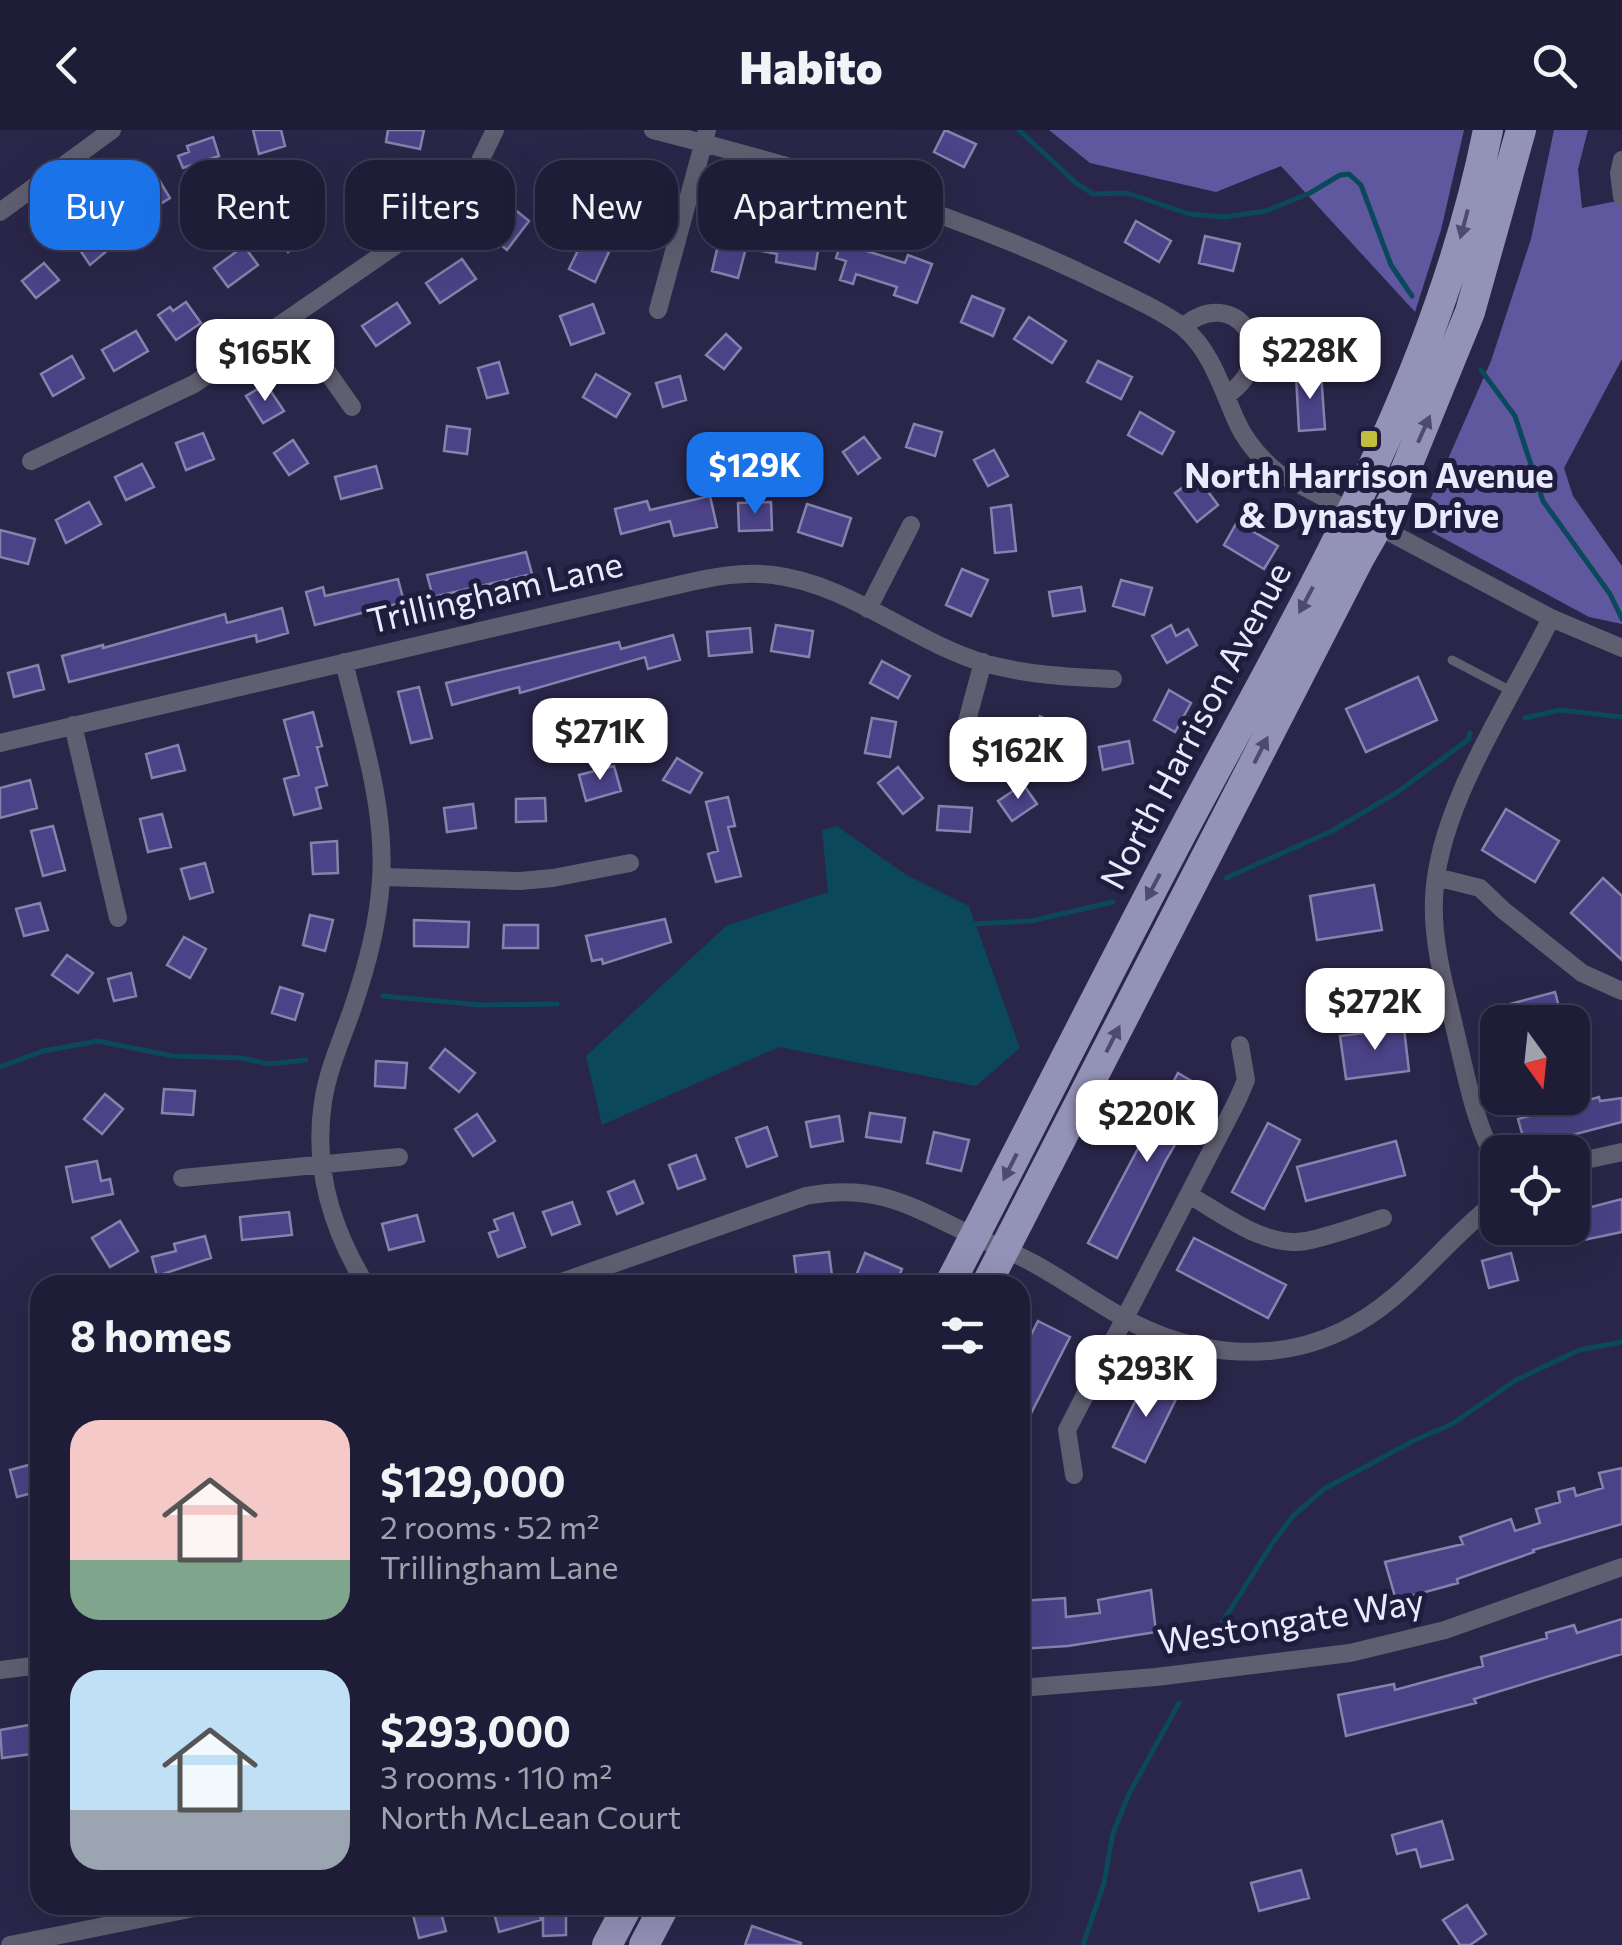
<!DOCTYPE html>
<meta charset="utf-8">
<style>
body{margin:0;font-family:Commissioner,sans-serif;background:#27253f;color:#f1f3f6;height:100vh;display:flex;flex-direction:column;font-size:38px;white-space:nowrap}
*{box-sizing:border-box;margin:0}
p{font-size:32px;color:#a1a1ad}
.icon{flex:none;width:55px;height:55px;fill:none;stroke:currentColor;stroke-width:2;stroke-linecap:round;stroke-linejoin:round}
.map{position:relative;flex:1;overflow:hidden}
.sheet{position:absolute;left:30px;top:1145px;width:1000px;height:640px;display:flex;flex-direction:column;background:#1f1c37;border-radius:30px;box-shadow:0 10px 40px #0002,0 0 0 2px #3c3a52}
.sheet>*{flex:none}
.top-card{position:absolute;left:30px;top:30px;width:1000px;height:90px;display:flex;gap:20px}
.needle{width:65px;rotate:165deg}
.controls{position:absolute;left:1480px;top:875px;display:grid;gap:20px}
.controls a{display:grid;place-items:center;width:110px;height:110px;border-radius:20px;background:#1f1c37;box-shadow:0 10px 40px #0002,0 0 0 2px #3c3a52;font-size:50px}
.price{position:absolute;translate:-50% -85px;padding:0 22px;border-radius:20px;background:#fff;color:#222;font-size:32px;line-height:65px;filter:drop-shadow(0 2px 5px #0008)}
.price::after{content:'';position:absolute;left:50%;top:60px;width:30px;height:22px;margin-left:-15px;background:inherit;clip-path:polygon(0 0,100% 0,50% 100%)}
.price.current{background:#1a73e8;color:#fff}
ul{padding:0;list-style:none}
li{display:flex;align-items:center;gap:30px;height:250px;padding:0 40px}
li span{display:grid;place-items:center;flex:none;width:280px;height:200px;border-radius:30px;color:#555}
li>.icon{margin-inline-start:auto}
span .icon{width:120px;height:120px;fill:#fffc;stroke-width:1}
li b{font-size:42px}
h2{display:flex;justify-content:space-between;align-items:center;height:120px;padding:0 40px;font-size:42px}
.tag{padding:0 35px;border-radius:30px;background:#1f1c37;box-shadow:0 10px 40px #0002,0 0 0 2px #3c3a52;font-size:35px;line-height:90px}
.tag.current{background:#1a73e8;color:#fff}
header{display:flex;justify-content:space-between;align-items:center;height:130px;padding:0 40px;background:#1f1c37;font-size:45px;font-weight:800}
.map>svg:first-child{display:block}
.forest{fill:#60589f}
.water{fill:#0b485c}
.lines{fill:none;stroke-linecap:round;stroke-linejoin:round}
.stream{stroke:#0b485c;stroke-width:5}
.building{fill:#4b4287;stroke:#8583ad;stroke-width:2.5}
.lane{stroke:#605f71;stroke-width:9}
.street{stroke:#605f71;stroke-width:18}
.primary{stroke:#9392b7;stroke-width:30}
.oneway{fill:#4e4b6e}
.poi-dot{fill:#c3bd3e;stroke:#201c3e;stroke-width:4}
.labels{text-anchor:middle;stroke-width:10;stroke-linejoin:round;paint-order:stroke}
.poi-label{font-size:35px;font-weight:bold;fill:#eaeafd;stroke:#201c3e}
.street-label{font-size:35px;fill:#eaeafd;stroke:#201c3e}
</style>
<header><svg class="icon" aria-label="back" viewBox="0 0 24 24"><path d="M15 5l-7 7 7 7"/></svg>Habito<svg class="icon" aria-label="search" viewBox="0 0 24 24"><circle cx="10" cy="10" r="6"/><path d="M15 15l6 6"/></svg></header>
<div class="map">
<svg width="1622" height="1815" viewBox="0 0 1622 1815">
<rect width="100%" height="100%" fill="#292649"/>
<path class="forest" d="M1049 0H1464L1441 100 1415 182 1281 36 1216 62 1090 33Z
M1554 0H1588L1578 39 1582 78 1622 70V229L1564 338 1573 366 1622 436V494L1589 487 1419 395 1491 231 1531 109Z"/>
<path class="water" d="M837 696 905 744 969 776 1020 918 976 956 779 917 602 995 586 926 726 796 828 762 822 700Z"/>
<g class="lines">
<path class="stream" d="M1019 0 1076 53 1093 64 1127 63 1189 84 1224 87 1266 81 1310 63 1340 45 1349 44 1361 55 1391 135 1412 166
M1481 240 1515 286 1543 371 1610 464 1622 489
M1525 588 1560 580 1622 587
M1226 748 1332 701 1399 661 1469 609 1470 603
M972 794 1031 791 1113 772
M383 866 480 875 557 874
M0 937 43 921 98 911 173 926 242 928 269 934 306 930
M1213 1507 1272 1414 1292 1387 1324 1359 1413 1311 1452 1294 1516 1250 1579 1220 1622 1212
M1083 1815 1104 1753 1113 1703 1129 1664 1179 1573"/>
</g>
<path class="building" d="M253 0H281L285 16 259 24Z
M388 0H424L420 19 386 12Z
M945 0 976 14 964 37 934 22Z
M213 7 219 26 183 38 178 26 189 22 187 16Z
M156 45 170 68 140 86 126 64Z
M626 47 640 80 613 91 600 57Z
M508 74 529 91 507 120 485 102Z
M298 84 313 102 288 122 273 104Z
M110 87 121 109 90 135 74 111Z
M724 89 762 96 761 105 819 115 815 139 776 132 777 124 746 118 738 148 712 141Z
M1136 91 1171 111 1159 132 1125 112Z
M1205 106 1240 114 1233 141 1199 133Z
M583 110 609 122 595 152 569 139Z
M841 113 905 133 908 125 932 134 917 173 894 165 897 157 856 144 853 154 840 150 846 131 836 128Z
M244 116 258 135 228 157 214 138Z
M462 129 476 149 440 173 426 153Z
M44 133 59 150 36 168 22 151Z
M972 166 1004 179 993 206 961 192Z
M186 172 201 193 176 210 158 185 170 177 173 181Z
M397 173 410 193 376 216 362 196Z
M593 174 604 203 571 215 560 186Z
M1029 187 1066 211 1052 233 1014 209Z
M136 201 148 221 114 241 102 220Z
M726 204 741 218 724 239 706 225Z
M72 226 84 248 53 266 41 244Z
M1098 231 1132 247 1121 269 1087 252Z
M499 232 508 263 487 268 478 238Z
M1321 243 1325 299 1299 301 1296 245Z
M596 244 630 264 616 287 583 267Z
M680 246 686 270 663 277 656 253Z
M266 254 284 281 263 293 246 266Z
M1140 282 1174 302 1162 324 1128 305Z
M914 294 942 302 935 326 906 317Z
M447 296 470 299 467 324 444 321Z
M203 303 214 329 186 340 176 313Z
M864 307 880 328 858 344 843 322Z
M293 310 308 333 289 345 274 323Z
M994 320 1008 346 988 356 974 330Z
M142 334 154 357 126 370 115 347Z
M376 336 382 358 341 369 335 347Z
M1197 347 1218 375 1197 392 1175 363Z
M710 366 717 397 674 406 670 391 621 404 615 379 647 371 650 380Z
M89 372 101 394 66 413 56 390Z
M771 372 772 400 739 401 738 373Z
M807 374 851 388 842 416 798 402Z
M1011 375 1016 421 995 423 991 378Z
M1237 392 1278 416 1264 439 1224 415Z
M0 400 35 409 28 434 0 427Z
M526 422 532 444 433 467 427 445Z
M962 439 988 450 971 486 946 475Z
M398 449 404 472 315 495 306 462 323 457 325 466Z
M1121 450 1152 458 1144 485 1113 476Z
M1081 457 1085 481 1053 486 1049 462Z
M282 478 288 503 257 512 256 505 69 552 62 526 103 515V518L225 484 227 493Z
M776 495 813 501 809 527 771 521Z
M1171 495 1176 506 1188 499 1197 515 1167 533 1152 506Z
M750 498 752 522 709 526 707 502Z
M673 505 680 530 648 539 645 527 520 563 519 557 452 575 446 553 619 512 621 519Z
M882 531 910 546 898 568 870 553Z
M38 535 44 559 14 567 8 543Z
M1418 547 1437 590 1366 622 1346 579Z
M419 557 432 608 411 613 398 562Z
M1169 560 1191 573 1175 602 1154 590Z
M313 582 322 616 317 617 327 655 316 658 321 678 294 685 284 649 299 645 284 590Z
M1040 586 1068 602 1053 627 1026 611Z
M872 588 896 592 890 627 865 623Z
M1129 611 1133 633 1103 640 1099 617Z
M178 615 185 640 152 648 146 624Z
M677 628 702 643 690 663 663 650Z
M614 636 621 661 586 671 579 645Z
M898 637 923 668 903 684 878 653Z
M30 650 37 678 0 688V658Z
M1023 654 1037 674 1012 691 998 671Z
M728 667 735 696 728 697 741 746 716 752 708 724 718 721 706 672Z
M545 668 546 691 516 692V669Z
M473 674 476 698 447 702 444 678Z
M939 676 972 678 970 702 937 700Z
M1506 679 1559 711 1535 752 1482 720Z
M162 684 171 717 148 722 140 689Z
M53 696 65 740 43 746 31 701Z
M337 711 338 743 313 744 311 713Z
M205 733 213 762 190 769 181 739Z
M1603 748 1622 766V830L1571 783Z
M1374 755 1382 800 1317 810 1310 766Z
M40 773 48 800 24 806 16 779Z
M310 785 333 790 325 821 303 815Z
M665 789 671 812 603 834 602 829 592 831 586 806Z
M414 790 469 792 468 817 414 816Z
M504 795H538V818H503Z
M184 807 206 819 190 848 167 835Z
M67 825 93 843 78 863 52 845Z
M131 843 136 866 114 871 108 849Z
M280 857 303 864 295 890 272 883Z
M1555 862 1563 892H1498L1495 878Z
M1404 898 1409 941 1346 949 1340 906Z
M445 919 475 943 459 962 430 938Z
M376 931 407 933 405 958 375 956Z
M1178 943 1207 960 1166 1030 1117 1128 1088 1113Z
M164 959 195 961 193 985 162 983Z
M105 964 123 979 102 1004 84 989Z
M1599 967 1600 971 1622 968V992L1526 1017 1518 989Z
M870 983 905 988 901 1012 866 1007Z
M477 984 495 1011 473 1026 455 999Z
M839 986 843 1011 811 1017 806 992Z
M1268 993 1300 1010 1264 1079 1232 1062Z
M767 997 777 1026 747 1037 736 1008Z
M934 1002 969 1010 961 1041 927 1033Z
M1396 1011 1405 1045 1306 1071 1297 1037Z
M696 1025 705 1049 678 1059 669 1035Z
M97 1031 101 1051 110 1049 113 1064 73 1072 66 1037Z
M634 1051 643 1073 617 1084 608 1062Z
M1622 1069V1102L1574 1112 1571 1098 1572 1082Z
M572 1072 580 1094 552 1105 543 1082Z
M289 1082 292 1105 242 1110 240 1087Z
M513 1083 525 1117 498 1127 489 1103 498 1100 494 1090Z
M417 1085 424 1111 389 1120 382 1094Z
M120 1091 138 1121 110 1137 92 1108Z
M205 1106 211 1128 157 1146 152 1127 176 1121 174 1114Z
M1194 1108 1286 1155 1268 1188 1177 1140Z
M829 1122 832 1146 797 1150 794 1126Z
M865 1123 902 1139 895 1155H862L854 1151Z
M1511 1123 1518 1150 1489 1158 1482 1131Z
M1038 1191 1070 1207 1020 1305V1227Z
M1147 1247 1179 1263 1145 1332 1113 1317Z
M40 1332V1361L17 1367 10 1340Z
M1622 1338V1394L1533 1420 1534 1422 1457 1449 1458 1453 1396 1470 1385 1432 1463 1414 1460 1407 1511 1389 1515 1401 1540 1393 1536 1379 1560 1372 1558 1362 1574 1358 1576 1366 1603 1358 1599 1343Z
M1151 1460 1156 1502 1068 1516 1020 1519V1471L1065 1468 1066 1487 1100 1483 1098 1470Z
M1622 1489V1524L1474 1569 1476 1573 1346 1606 1338 1565 1394 1554 1395 1560 1483 1536 1481 1527 1547 1508 1546 1503 1574 1495 1577 1503Z
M35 1594 39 1623 2 1628 0 1600Z
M1442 1691 1453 1729 1421 1737 1416 1719 1397 1724 1392 1705Z
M1301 1740 1309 1768 1259 1781 1251 1753Z
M420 1775H439L446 1801 419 1808 411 1777Z
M492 1775H537L541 1790 499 1802Z
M1467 1775 1486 1804 1470 1815H1460L1443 1790Z
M543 1779H566V1805L543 1806Z
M752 1796 801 1813V1815H745Z"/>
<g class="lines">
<path class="lane" d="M1452 530 1511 561"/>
<path class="street" d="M653 0C797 37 942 78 1077 141 1105 155 1161 179 1184 198 1212 222 1222 259 1236 290 1245 311 1261 329 1278 343L1551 488 1622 518
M1622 67 1619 43 1622 30
M0 82 112 0
M658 180 707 0
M290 189 352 277
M1183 197C1234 152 1287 224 1226 266
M31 331 194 254 415 102 459 63 476 39 495 0
M868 479 911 395
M344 532C361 603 386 677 381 750 378 795 367 835 353 877 342 909 328 939 323 972 313 1037 332 1100 366 1155
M73 595 118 788
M0 613 682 454C712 447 742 441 773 445 849 454 911 511 984 533 1026 545 1069 547 1113 549
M961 613 983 532
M382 747 520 751 553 748 630 733
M1436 747 1480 758 1503 780 1582 843 1622 861
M1341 865 1395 861 1443 850
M1572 1033 1622 1022
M1498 1035C1475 995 1467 949 1456 904 1446 860 1432 815 1434 769 1437 676 1511 571 1551 488
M182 1048 399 1027
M1189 1065C1223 1084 1264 1118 1306 1111 1331 1106 1358 1096 1383 1088
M553 1155 806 1066C868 1054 903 1071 957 1098 982 1111 1009 1120 1033 1133 1064 1150 1093 1171 1124 1188 1190 1225 1272 1235 1342 1201 1406 1171 1442 1112 1498 1070
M1074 1345 1067 1300 1237 971 1246 950 1240 915
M0 1540 40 1535
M1020 1558 1156 1547 1350 1523 1445 1500 1622 1437
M10 1815 209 1775"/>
<path class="primary" d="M949 1155C1032 996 1111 836 1195 678 1312 460 1439 245 1488 0
M986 1155 1360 427 1394 368 1470 182 1521 0
M607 1815 628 1775
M644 1815 665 1775"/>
</g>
<defs><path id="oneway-solid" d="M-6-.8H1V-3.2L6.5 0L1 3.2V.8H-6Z" transform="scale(2.5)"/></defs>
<g class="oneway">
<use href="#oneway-solid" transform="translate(1464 94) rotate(105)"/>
<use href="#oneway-solid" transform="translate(1424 299) rotate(-66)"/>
<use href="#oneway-solid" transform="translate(1306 470) rotate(118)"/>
<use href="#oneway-solid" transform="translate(1261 620) rotate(-63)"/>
<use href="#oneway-solid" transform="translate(1153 757) rotate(118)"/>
<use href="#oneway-solid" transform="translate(1113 909) rotate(-63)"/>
<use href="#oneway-solid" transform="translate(1010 1037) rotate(117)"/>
</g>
<rect class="poi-dot" x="1359" y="299" width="20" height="20" rx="5"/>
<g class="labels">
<g class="poi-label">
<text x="1369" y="358">North Harrison Avenue<tspan x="1369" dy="40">&amp; Dynasty Drive</tspan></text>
</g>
<g class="street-label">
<text transform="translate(495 463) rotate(-13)" y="12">Trillingham Lane</text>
<text transform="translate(1196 596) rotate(-62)" y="12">North Harrison Avenue</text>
<text transform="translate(1291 1492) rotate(-9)" y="12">Westongate Way</text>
</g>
</g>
</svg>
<div class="controls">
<a><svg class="needle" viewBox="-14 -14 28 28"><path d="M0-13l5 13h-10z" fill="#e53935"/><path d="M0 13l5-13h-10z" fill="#a1a1ad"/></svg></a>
<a><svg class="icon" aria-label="locate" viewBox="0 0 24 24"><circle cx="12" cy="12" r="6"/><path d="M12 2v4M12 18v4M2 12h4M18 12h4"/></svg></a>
</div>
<b class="price" style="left:1310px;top:272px">$228K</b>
<b class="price" style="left:265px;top:274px">$165K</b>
<b class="price current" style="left:755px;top:387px">$129K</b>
<b class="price" style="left:600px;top:653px">$271K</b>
<b class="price" style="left:1018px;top:672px">$162K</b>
<b class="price" style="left:1375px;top:923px">$272K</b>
<b class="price" style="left:1147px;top:1035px">$220K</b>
<b class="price" style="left:1146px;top:1290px">$293K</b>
<div class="top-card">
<a class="tag current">Buy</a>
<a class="tag">Rent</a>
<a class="tag">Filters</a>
<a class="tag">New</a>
<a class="tag">Apartment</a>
</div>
<section class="sheet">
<h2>8 homes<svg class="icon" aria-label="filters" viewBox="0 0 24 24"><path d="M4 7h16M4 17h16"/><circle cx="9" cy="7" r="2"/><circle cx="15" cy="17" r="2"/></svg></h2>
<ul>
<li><span style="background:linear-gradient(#f6c9c9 70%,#7fa58c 0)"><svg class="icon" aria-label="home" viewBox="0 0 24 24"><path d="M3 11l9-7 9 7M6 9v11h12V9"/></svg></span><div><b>$129,000</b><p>2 rooms · 52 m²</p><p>Trillingham Lane</p></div></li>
<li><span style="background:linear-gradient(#bfe0f5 70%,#9aa5b1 0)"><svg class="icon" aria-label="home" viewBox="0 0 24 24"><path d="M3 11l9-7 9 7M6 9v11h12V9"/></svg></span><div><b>$293,000</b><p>3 rooms · 110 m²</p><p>North McLean Court</p></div></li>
</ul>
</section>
</div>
